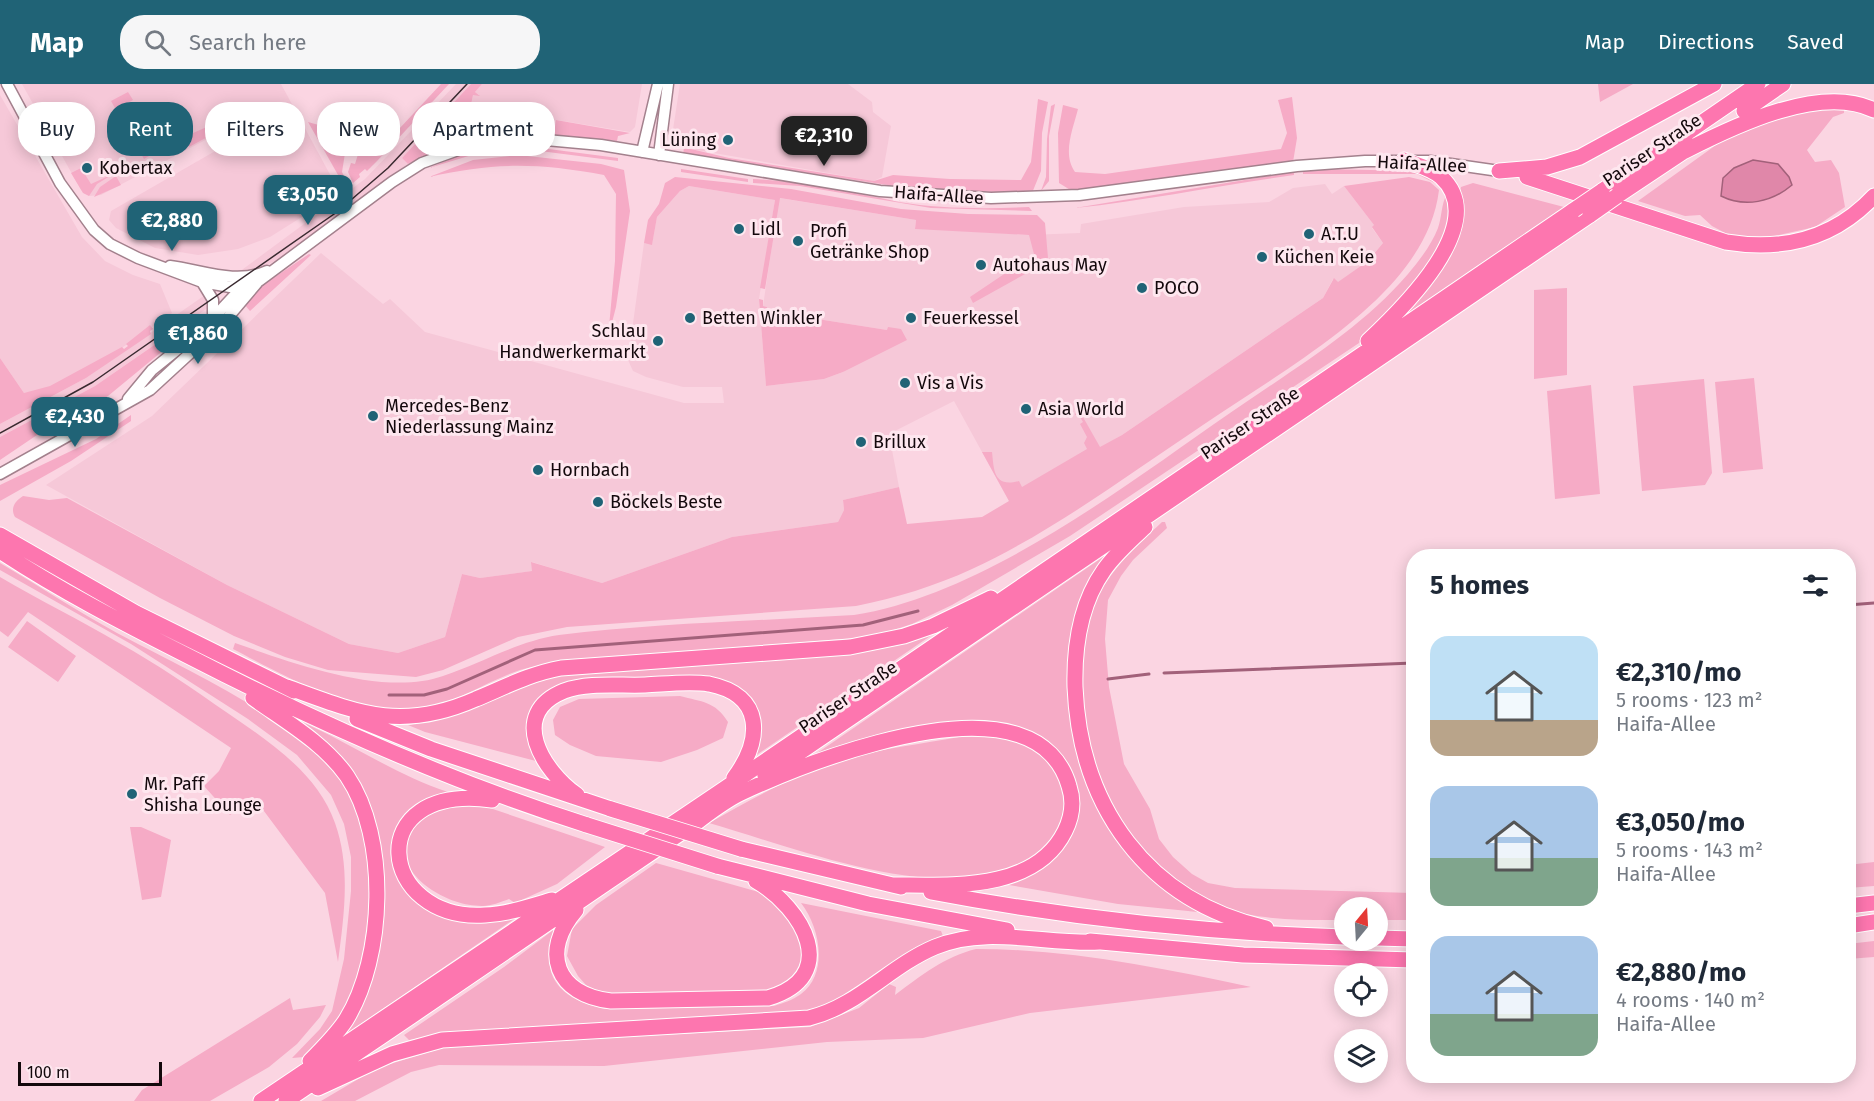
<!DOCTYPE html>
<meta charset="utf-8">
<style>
body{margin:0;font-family:"Fira Sans",sans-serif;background:#f6f6f7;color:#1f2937;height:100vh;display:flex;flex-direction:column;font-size:22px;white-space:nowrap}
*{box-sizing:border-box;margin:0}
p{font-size:20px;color:#747a83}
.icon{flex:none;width:33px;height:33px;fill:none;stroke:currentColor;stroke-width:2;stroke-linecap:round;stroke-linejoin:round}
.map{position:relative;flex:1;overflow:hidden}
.details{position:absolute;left:1406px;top:465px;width:450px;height:534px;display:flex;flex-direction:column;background:#fff;border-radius:24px;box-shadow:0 3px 15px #0003}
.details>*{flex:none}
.hud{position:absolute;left:18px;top:18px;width:570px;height:54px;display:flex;gap:12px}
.needle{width:39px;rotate:18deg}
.controls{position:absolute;left:1334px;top:813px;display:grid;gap:12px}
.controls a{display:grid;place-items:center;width:54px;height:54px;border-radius:50%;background:#fff;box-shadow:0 3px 15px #0003;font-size:30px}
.scale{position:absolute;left:18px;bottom:15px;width:144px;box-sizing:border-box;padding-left:6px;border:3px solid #13080c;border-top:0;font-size:16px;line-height:21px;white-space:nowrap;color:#13080c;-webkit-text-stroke:4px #fee7ef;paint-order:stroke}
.price{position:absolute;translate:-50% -51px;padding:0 14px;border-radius:12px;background:#206376;color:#fff;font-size:20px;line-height:39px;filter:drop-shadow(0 2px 3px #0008)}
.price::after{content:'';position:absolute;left:50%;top:36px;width:18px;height:14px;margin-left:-9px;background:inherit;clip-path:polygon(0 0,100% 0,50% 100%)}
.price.on{background:#222;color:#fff}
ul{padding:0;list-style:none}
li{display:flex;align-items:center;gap:18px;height:150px;padding:0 24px}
li span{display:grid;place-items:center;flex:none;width:168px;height:120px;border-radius:18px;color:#555}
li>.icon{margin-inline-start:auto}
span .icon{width:72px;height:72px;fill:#fffc;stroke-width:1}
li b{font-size:26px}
h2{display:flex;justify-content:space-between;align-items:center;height:72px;padding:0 24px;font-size:26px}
.tag{padding:0 21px;border-radius:24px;background:#fff;box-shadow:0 3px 15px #0003;font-size:21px;line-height:54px}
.tag.on{background:#206376;color:#fff}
header{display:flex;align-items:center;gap:36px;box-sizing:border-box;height:84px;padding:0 30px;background:#206376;color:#fff}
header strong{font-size:28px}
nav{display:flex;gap:33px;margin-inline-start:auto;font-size:21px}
.search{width:420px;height:54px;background:#f6f6f7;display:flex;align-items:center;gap:15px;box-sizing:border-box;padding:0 21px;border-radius:24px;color:#747a83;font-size:22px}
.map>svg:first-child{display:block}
.built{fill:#f6c8d8}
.green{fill:#f6abc6}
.water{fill:#e087a9;stroke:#a2617a;stroke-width:1.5}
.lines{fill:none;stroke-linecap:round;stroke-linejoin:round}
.stream{stroke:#a2617a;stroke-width:3}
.minor-casing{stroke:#a3818d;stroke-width:13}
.highway-casing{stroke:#fff;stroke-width:17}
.minor{stroke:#fff;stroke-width:10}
.highway{stroke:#fd76af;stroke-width:15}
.tram{stroke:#3a2a30;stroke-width:1.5}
.highway-bridge-casing{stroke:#fff;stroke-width:17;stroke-linecap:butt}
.highway-bridge{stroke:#fd76af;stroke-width:15}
.poi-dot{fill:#206376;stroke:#fee7ef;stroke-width:2}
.labels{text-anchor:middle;stroke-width:6;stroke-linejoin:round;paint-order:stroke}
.poi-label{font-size:18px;fill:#13080c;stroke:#fee7ef;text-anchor:start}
.street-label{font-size:18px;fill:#13080c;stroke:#fee7ef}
</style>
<header>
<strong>Map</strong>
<div class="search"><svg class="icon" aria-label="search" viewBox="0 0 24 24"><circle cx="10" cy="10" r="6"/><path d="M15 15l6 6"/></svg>Search here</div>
<nav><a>Map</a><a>Directions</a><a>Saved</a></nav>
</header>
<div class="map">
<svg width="1874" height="1017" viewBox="0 0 1874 1017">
<rect width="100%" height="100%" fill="#fbd5e2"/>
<path class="built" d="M22 0H281L340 109 270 153 238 165 198 171 155 164 116 144 109 136 111 127 217 66 221 62 213 52 101 111 89 112 81 106Z
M456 0H471L402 74 408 80 277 176 254 187 239 188 365 95Z
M482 0H642L635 43 630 48 557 36 555 43 477 30 471 22 473 11H479L475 8Z
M680 0H848L872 18 873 28 891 42 882 93 874 97 691 65 679 53 672 52Z
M0 11 82 153 105 177 133 191 160 200 172 229 116 268 48 306 24 309 0 274Z
M1325 100 1332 110 1344 102 1375 142 1372 144 1383 159 1368 177 1338 199 1333 195 1323 214 1122 351 1009 417 954 317 889 350 899 403 843 416 844 426 838 438 732 453 602 499 532 478 533 487 480 494 462 490 445 553 398 569 349 560 227 501 46 401 152 332 321 169 383 220 390 215 425 248 684 319H724L722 303H683L646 293 633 287 628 276 644 159 652 160 657 133 680 107 689 102 775 116 759 215 766 302 824 295 843 288 887 246 767 227V223L763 222 779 114 916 136 915 144 1029 151 1080 149 1081 140 1184 123 1269 118 1293 104Z
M205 211 209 223 144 268 95 302 0 353V340L86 294Z"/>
<path class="green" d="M441 0H449L378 76 367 87 365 85 359 90 360 93 353 99 348 88 351 79 355 80 359 67 346 63 342 88 349 102 346 105 308 38 365 54 373 61 385 60Z
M471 0H482L475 8 480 12 473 11 471 21 478 23 477 30 555 43 556 36 630 49 618 52 617 57C544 49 475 43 408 80L402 74Z
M1598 0H1633L1600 18Z
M128 8 133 16 121 23 149 72 144 75 111 17Z
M1292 13 1297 54 1293 78 1072 107 1059 99 1058 49 1063 21 1078 25C1073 45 1062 70 1075 88L1105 90 1281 65 1287 49 1278 16Z
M1038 15 1048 18 1042 49 1041 87 1032 109 921 106 683 70 684 64 672 52 679 53 691 65 729 74 874 97 893 91 950 95 1021 96 1031 78Z
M1844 19V29L1833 33 1807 66 1815 78 1831 76 1839 89 1845 123 1815 143 1765 154 1729 151 1712 142 1700 131 1685 132 1638 117 1730 51 1767 32Z
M1055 20 1049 52V97L1041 107 1046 93 1047 55 1051 22Z
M209 42 213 50 189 63 184 53Z
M501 63 535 64V67H485L429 84 465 69Z
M541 64 618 74V77L540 67Z
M518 71 601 80 624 86 630 127 616 223 608 254 615 177 616 110 604 91C537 79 495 78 429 93L473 76Z
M81 84 91 100 115 89 97 100 89 112 83 109 71 89Z
M681 85 748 95V98L681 88Z
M1323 85 1417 87 1432 92 1439 101 1417 90H1303V86Z
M1294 88V91C1221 101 1149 116 1075 124Z
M116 92 121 101 94 113 100 103Z
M675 93 791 105 901 125 968 130 1037 131 1045 139 1048 174 1045 179 973 219 970 213 1034 170 1029 151 915 145 916 136 780 114 765 205 760 204 775 116 689 102 680 107 657 133 652 161 644 159 648 136 659 120 665 99Z
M1409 93 1430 98 1439 106C1435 140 1418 169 1396 195 1347 252 1263 300 1200 343 1126 392 1054 447 972 485 935 502 896 514 856 522L567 543 518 553 443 586 416 593 328 586 285 573 234 552 160 514 15 433C10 424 15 417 23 412L49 416 67 414 227 501 349 560 398 569 445 553 462 490 480 494 532 487 531 478 602 499 732 453 838 438 844 426 843 416 899 403 907 440 982 433 1009 417 982 368H992C994 385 993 404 1019 397L1022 403 1087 365 1084 359 1087 353 1080 340 1083 338 1079 331H1075L1078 322 1085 317 1088 320 1079 326 1100 363 1122 351 1323 214 1334 194 1338 198 1368 177 1383 159 1372 143 1374 141 1344 102Z
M753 95C803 98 850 108 899 118 941 125 987 125 1029 123L1032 127 931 124 800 102 753 99Z
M1473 99 1564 123 1397 237 1446 172 1461 103Z
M1447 110 1454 135 1422 192 1359 259 1070 452 952 521 912 540 881 550 854 554 552 579C541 582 530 583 520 586 488 597 460 616 427 625 368 640 285 592 233 565L235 559C292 579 384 613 443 592 482 579 518 557 559 551 657 539 756 537 854 531 985 510 1123 403 1230 329 1292 286 1359 247 1408 190 1419 177 1432 160 1438 144 1442 133 1441 120 1447 110Z
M309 170 311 171 250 227 244 220 254 207Z
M1567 204V291L1534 295V206Z
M759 215 763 216V222L767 223V227L887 246 888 243 901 245 907 256 843 288 824 295 766 302Z
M150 241 153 245 150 247 151 250 86 294 0 340V274L24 309 50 302 122 263 124 265 128 262 126 260Z
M176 246 182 251 108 312 37 351 0 376V353L95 302Z
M1754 294 1763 385 1723 389 1715 298Z
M1704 295 1712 389 1705 401 1642 407 1633 302Z
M1591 301 1600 410 1555 415 1547 307Z
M131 331V337L71 377 0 417V401L96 355Z
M1162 438H1165L1167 444 1133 476 1121 492 1108 516 1105 555 1109 603 1124 680 1150 725 1159 755 1173 773 1192 790 1208 799 1235 804 1413 809V836H1377V824H1344V836C1302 836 1258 837 1218 822 1113 780 1058 636 1091 530 1103 492 1134 464 1162 438Z
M1119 462 1096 491 1070 611 1071 641 1080 675 1108 741 1128 770 1149 792 1198 828 1118 820 1003 800 1064 761 1067 681 997 640 807 676Z
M0 479C39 502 77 527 117 549 177 581 302 638 340 694 367 734 374 786 368 833 364 867 360 904 341 933 332 948 316 961 304 973L292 974 320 945 332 927 344 875 351 807V773L344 740 331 711 297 671 248 635 131 560 0 486Z
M0 493C39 516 80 536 119 559 157 580 193 605 229 630 270 658 318 690 335 739 351 784 344 832 338 878L325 809 255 715 230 731 204 702 219 687 231 664 28 528 8 553 0 547Z
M27 537 76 572 58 598 8 563Z
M942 544 755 672 760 651 735 603 560 601C529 616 520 648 536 677L425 648 408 641 450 633 552 592Z
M680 612C702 618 715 617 728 638L723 654 697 666 661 678 596 672 570 661 555 651 553 636 560 623 579 615Z
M297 636C348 657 395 691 448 708L419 719 405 734 394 757 393 767 419 815 520 831 342 953 383 809 379 752 368 715 357 695Z
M959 653C981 653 1007 651 1027 660 1089 688 1068 764 1012 785 927 817 793 763 709 739 753 714 798 689 846 675 883 664 922 660 959 653Z
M472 718 605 763 557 800 515 819 509 815C501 818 491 822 483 822 441 823 375 779 420 736 434 723 454 721 472 718Z
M130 743H141L171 756 161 813 142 816Z
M1874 778V802L1848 804V781Z
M656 779 769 811 800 846 805 875 790 898 762 909 628 912 600 908 586 901 578 892 567 872 572 845 596 821Z
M801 819 941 847 943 852 832 919 802 928 452 948 409 956 404 951 504 883 556 844C537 891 559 915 605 925L774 922C783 919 793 916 801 910 829 889 820 843 801 819Z
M1874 857V873L1848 875V860Z
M976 865C1070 865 1160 884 1251 903L1030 929 923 954 827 958 604 982 439 981 411 988 355 1017H321L377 984 449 962 810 943 859 924 889 900 896 903 895 911C922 891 944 873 976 865Z
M290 914 293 926 326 921 320 933 297 960 269 983 210 1017H134L142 1006Z"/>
<path class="water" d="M1753 76 1778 80 1789 93 1792 101C1772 118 1745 124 1721 112L1723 94 1734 84Z"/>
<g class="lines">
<path class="stream" d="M1848 521 1874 519
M1164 589 1413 579
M1108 595 1149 590
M389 611H424L447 605 535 566 863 541 918 527"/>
<defs>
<path id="minor" d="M7 0 60 99 94 146 110 160 138 174 202 198 230 203 259 197 392 98 422 79 461 65 515 56H546L601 61 880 107 991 114 1079 111 1297 82 1365 77H1430L1506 88
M642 68 658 0
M659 71 668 0
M170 182C202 186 236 201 267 187
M202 198 213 216V234
M128 315 152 286 204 244 245 200
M0 390 150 306 224 238 257 199"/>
<path id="highway" d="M1744 27 1783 0
M1685 67C1736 41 1821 0 1874 26
M1499 87 1547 83 1580 73 1714 0
M1527 93 1726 158C1782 167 1834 155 1874 112
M1602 107 1758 0
M1617 112 1692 62
M1368 257C1401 226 1492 139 1441 93 1431 84 1416 81 1404 76
M1145 443C1131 456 1115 470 1104 486 1080 520 1074 562 1075 603 1080 723 1147 817 1266 844
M0 451 136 529 294 607
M0 467C59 506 123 539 186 571 316 638 448 697 587 741
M287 603C358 629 401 648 476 615 505 603 529 590 561 584L850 563 904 552 933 542 991 514
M253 614C285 637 324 659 347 692 389 754 385 873 346 936 336 951 323 964 310 977
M357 635 431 665 611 725
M765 692 1590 131
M577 711C543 687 507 630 564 607 588 598 620 602 645 601 666 600 689 597 709 600 765 611 762 656 734 694
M492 716C360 698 378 838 485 831 508 830 531 822 552 816
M741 765 901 803
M717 782 868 820 1007 846
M931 808C1068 834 1205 849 1344 853
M1848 822 1874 819
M576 826C540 868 556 911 611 917L768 914C842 892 803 824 756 797
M1848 842 1874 838
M1377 854 1413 855
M1090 857 1243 871 1413 876
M318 1004 392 970 442 956 809 934C858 922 890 882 935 863 987 841 1046 861 1099 858
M261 1017 727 703 1574 126
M286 1017C392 946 496 874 602 802 632 782 662 761 693 741 708 730 724 717 741 709 810 677 945 626 1019 651 1044 659 1062 677 1069 702 1074 717 1072 733 1065 747 1035 808 950 801 893 801"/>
</defs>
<use href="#minor" class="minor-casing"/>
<use href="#highway" class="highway-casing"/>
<use href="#minor" class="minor"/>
<use href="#highway" class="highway"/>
<path class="tram" d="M0 349 93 298 337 128 388 84 467 0"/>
<defs>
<path id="highway-bridge" d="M1574 126 1602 107
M1590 131 1617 112
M611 725 741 765
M587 741 717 782"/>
</defs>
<use href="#highway-bridge" class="highway-bridge-casing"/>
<use href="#highway-bridge" class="highway-bridge"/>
</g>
<g class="poi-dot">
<circle cx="728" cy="56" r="6"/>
<circle cx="87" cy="84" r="6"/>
<circle cx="739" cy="145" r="6"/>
<circle cx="1309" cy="150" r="6"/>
<circle cx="798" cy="157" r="6"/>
<circle cx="1262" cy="173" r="6"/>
<circle cx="981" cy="181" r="6"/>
<circle cx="1142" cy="204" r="6"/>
<circle cx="690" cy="234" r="6"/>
<circle cx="911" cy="234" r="6"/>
<circle cx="658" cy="257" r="6"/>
<circle cx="905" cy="299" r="6"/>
<circle cx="1026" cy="325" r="6"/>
<circle cx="373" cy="332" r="6"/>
<circle cx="861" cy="358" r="6"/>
<circle cx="538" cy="386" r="6"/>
<circle cx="598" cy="418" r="6"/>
<circle cx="132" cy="710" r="6"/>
</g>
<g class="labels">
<g class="poi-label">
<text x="716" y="62" text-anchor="end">Lüning</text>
<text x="99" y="90">Kobertax</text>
<text x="751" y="151">Lidl</text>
<text x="810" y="153">Profi<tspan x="810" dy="21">Getränke Shop</tspan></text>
<text x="1321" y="156">A.T.U</text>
<text x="1274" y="179">Küchen Keie</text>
<text x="993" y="187">Autohaus May</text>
<text x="1154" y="210">POCO</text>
<text x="702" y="240">Betten Winkler</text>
<text x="923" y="240">Feuerkessel</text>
<text x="646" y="253" text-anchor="end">Schlau<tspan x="646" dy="21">Handwerkermarkt</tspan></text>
<text x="917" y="305">Vis a Vis</text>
<text x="385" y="328">Mercedes-Benz<tspan x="385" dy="21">Niederlassung Mainz</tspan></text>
<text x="1038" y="331">Asia World</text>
<text x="873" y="364">Brillux</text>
<text x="550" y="392">Hornbach</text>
<text x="610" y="424">Böckels Beste</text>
<text x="144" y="706">Mr. Paff<tspan x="144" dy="21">Shisha Lounge</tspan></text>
</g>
<g class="street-label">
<text transform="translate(1652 66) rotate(-34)" y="6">Pariser Straße</text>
<text transform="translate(1422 80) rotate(3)" y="6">Haifa-Allee</text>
<text transform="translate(939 111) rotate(4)" y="6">Haifa-Allee</text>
<text transform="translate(1250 339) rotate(-34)" y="6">Pariser Straße</text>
<text transform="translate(848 613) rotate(-34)" y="6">Pariser Straße</text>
</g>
</g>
</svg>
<div class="controls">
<a><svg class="needle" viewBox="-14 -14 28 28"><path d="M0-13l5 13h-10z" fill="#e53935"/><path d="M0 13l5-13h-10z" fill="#747a83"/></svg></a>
<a><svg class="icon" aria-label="locate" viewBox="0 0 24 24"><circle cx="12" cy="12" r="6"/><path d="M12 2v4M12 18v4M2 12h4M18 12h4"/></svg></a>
<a><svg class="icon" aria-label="layers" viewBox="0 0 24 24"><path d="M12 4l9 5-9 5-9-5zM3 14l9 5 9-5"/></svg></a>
</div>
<div class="scale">100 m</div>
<b class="price on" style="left:824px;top:83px">€2,310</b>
<b class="price" style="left:308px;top:142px">€3,050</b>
<b class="price" style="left:172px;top:168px">€2,880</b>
<b class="price" style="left:198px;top:281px">€1,860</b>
<b class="price" style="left:75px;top:364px">€2,430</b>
<div class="hud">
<a class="tag">Buy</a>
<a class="tag on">Rent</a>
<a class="tag">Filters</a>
<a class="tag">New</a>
<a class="tag">Apartment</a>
</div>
<section class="details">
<h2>5 homes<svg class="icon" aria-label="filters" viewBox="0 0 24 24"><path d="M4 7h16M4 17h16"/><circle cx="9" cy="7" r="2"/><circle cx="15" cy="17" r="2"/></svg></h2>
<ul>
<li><span style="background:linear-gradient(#bfe0f5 70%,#b9a48a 0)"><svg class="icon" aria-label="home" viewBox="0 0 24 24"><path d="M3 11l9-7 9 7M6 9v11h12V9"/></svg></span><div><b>€2,310/mo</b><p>5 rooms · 123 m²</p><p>Haifa-Allee</p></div></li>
<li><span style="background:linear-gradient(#a9c7e8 60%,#7fa58c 0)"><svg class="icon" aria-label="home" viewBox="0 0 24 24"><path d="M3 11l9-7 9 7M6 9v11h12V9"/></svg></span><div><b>€3,050/mo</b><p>5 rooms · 143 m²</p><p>Haifa-Allee</p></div></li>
<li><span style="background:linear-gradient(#a9c7e8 65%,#7fa58c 0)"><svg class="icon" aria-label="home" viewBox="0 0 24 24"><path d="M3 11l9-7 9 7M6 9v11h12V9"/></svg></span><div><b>€2,880/mo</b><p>4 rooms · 140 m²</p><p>Haifa-Allee</p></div></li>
</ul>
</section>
</div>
